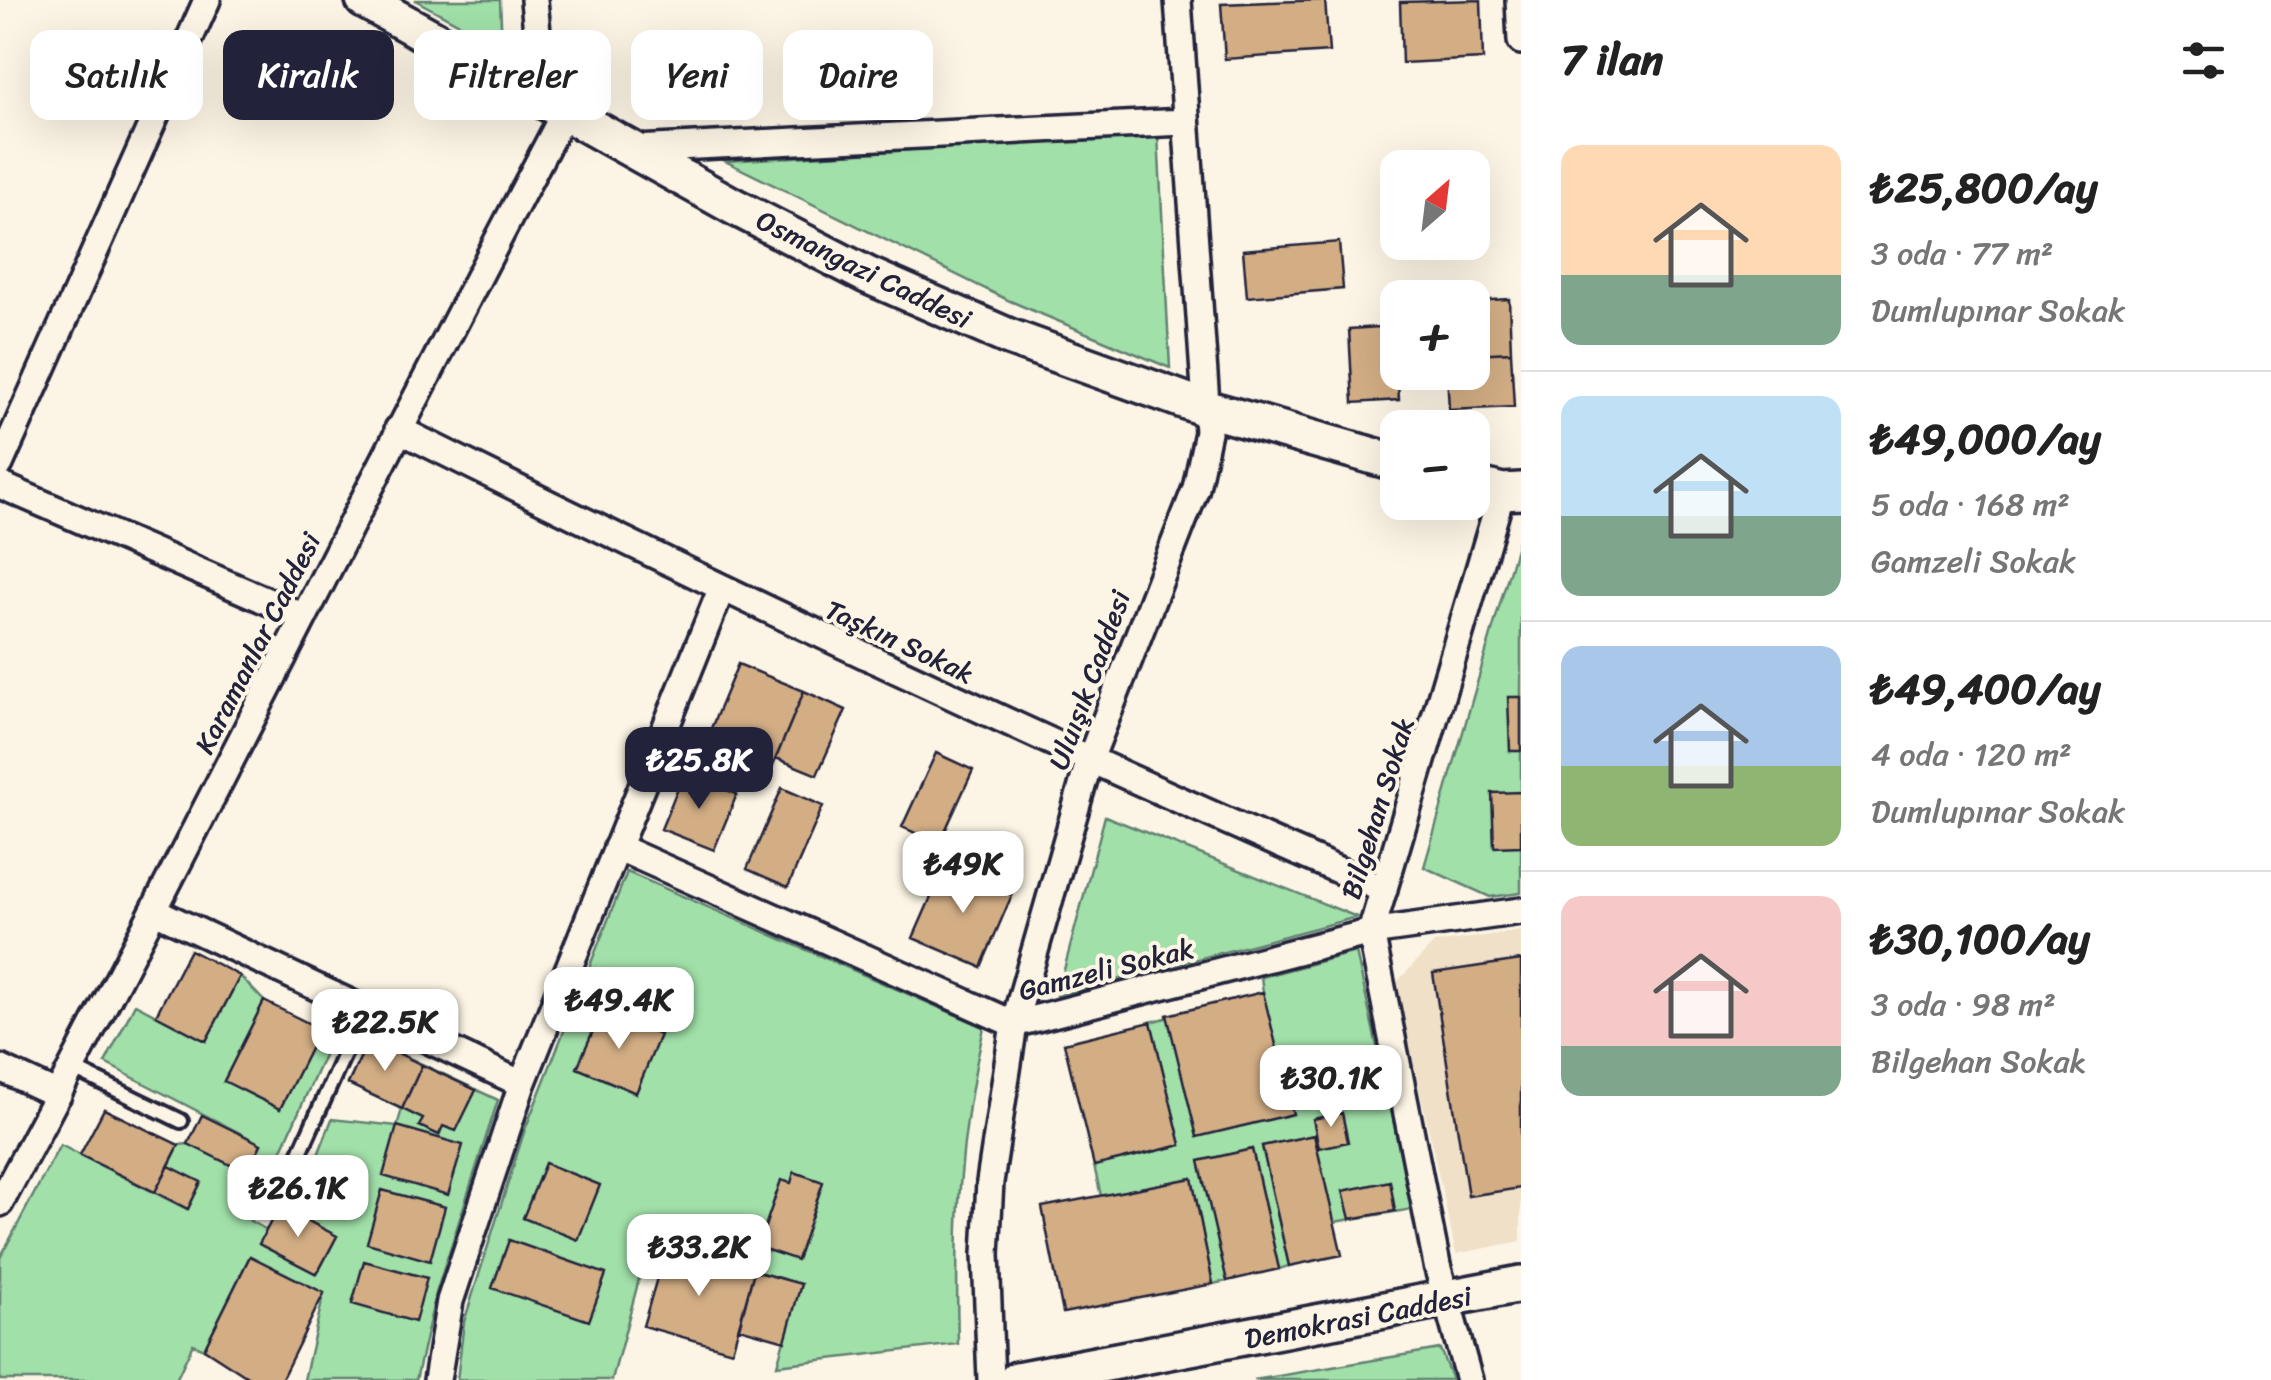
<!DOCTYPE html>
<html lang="tr">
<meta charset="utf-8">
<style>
body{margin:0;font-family:Sriracha,sans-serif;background:#f2f2f2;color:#222;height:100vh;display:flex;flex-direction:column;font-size:38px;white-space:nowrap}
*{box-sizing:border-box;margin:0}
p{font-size:32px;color:#767676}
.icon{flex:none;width:55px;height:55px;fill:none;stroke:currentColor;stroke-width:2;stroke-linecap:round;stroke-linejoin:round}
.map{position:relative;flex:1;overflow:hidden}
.details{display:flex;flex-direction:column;background:#fff;width:750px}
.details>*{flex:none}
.top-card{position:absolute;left:30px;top:30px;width:950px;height:90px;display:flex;gap:20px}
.needle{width:65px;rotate:28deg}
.controls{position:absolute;left:1380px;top:150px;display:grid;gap:20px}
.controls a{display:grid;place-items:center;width:110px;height:110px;border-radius:20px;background:#fff;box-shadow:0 10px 40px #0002;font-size:50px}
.price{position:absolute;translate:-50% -85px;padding:0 22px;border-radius:20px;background:#fff;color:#222;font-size:32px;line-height:65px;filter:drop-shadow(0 2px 5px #0008)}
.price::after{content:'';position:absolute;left:50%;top:60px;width:30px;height:22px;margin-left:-15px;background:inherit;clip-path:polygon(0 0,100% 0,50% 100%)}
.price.current{background:#22223b;color:#fff}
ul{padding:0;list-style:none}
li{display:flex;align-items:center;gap:30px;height:250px;padding:0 40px}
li+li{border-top:2px solid #e0e0e0}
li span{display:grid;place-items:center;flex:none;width:280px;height:200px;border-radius:20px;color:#555}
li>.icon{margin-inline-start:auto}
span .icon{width:120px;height:120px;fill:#fffc;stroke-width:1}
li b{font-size:42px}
h2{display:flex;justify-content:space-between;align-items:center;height:120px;padding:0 40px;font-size:42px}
.pill{padding:0 35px;border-radius:20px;background:#fff;box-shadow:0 10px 40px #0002;font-size:35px;line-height:90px}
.pill.current{background:#22223b;color:#fff}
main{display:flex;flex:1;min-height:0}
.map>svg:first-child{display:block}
.built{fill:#f0e0c8}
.green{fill:#a1e0a9;stroke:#628172;stroke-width:2.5}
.building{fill:#d3ae85;stroke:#22223b;stroke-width:2.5}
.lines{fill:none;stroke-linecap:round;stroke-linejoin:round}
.lane-casing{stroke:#22223b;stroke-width:20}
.street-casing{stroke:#22223b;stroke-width:32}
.secondary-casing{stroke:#22223b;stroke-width:42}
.lane{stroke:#fcf5e5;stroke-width:12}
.street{stroke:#fcf5e5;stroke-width:25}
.secondary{stroke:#fcf5e5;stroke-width:35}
.labels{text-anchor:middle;stroke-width:8;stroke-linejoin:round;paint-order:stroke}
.street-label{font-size:28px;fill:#22223b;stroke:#fcf5e5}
</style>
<main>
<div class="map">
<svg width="1521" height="1380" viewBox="0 0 1521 1380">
<rect width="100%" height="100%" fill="#fcf5e5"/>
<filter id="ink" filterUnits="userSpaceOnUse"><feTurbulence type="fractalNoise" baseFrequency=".01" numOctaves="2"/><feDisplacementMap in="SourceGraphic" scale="20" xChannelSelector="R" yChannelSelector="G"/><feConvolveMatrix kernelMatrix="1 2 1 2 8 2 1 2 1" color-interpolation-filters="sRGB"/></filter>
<g filter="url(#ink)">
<path class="built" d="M1521 931V1241L1456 1254 1396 983 1434 943Z"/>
<path class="green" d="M415 0H500L502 47Z
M1158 135 1170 368 1010 301 725 161Z
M1521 531V893L1490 897 1424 867Z
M1105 816 1357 917 1057 996Z
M627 872 984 1027C958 1142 955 1226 958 1344L777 1365 800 1284 649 1242 612 1380H457L464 1322 524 1132Z
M1356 952 1413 1209 1334 1222 1314 1135 1262 1146 1289 1266 1279 1269 1252 1149 1200 1161 1227 1281 1213 1284 1192 1178 1101 1196 1094 1166 1181 1145 1151 1022 1263 992 1261 977Z
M240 976 264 1001 224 1081 320 1029 334 1033 250 1221 267 1230 260 1245 317 1274 337 1236 295 1214 332 1119 397 1126 402 1109 348 1084 369 1039 498 1100 436 1293 416 1380H304L324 1293 250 1256 204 1349 193 1344 176 1380H0V1258L60 1145 187 1209 201 1182 169 1166 179 1145 188 1144 247 1173 261 1144 105 1063 135 1004 206 1041Z
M1440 1349 1452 1380H1254Z"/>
<path class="building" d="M1325 0 1329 52 1225 59 1221 4Z
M1481 0 1483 59 1402 63 1400 2Z
M1339 242 1343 289 1247 297 1243 250Z
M1509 299 1511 352 1472 354V301Z
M1395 326 1399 400 1353 403 1349 329Z
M1511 352 1514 407 1449 410 1447 372H1472V354Z
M738 664 804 691 770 772 704 745Z
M804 691 846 710 817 775 776 758Z
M1508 697H1521V751H1510Z
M936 753 973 770 939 844 902 827Z
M684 773 737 794 714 850 661 829Z
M782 788 823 806 788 887 747 869Z
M1521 792V846L1494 847 1492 793Z
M945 865 1012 895 981 967 913 938Z
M190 950 240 976 206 1041 156 1015Z
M1521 960V1188L1468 1196 1433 973Z
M1263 992 1293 1114 1197 1137 1167 1015Z
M264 1001 320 1029 280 1109 224 1081Z
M602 1010 660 1035 636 1093 577 1068Z
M1151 1022 1181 1145 1094 1166 1064 1043Z
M369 1039 422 1065 402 1109 348 1084Z
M1362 1052 1364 1104 1301 1106 1299 1055Z
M422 1065 476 1090 456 1131 443 1126 439 1135 419 1126 423 1119 402 1109Z
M104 1109 179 1145 155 1192 80 1155Z
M1342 1113 1348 1142 1319 1148 1313 1119Z
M202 1115 261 1144 247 1173 188 1144Z
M397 1126 463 1145 448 1195 383 1176Z
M1314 1135 1342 1255 1289 1266 1262 1146Z
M1252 1149 1279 1269 1227 1281 1199 1161Z
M545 1163 600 1185 578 1240 523 1218Z
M169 1166 201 1182 188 1209 155 1192Z
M794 1172 823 1182 797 1260 758 1247 781 1180 791 1183Z
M1192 1178 1213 1284 1063 1313 1042 1207Z
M1390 1181 1395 1211 1350 1219 1343 1191Z
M382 1190 445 1207 430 1261 367 1243Z
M279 1206 337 1236 317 1274 259 1244Z
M509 1240 606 1274 589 1321 492 1288Z
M666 1247 754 1271 732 1351 643 1326Z
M250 1256 324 1293 281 1380H252L204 1349Z
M364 1261 427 1278 415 1322 352 1304Z
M754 1271 801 1284 785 1341 739 1328Z"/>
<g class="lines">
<defs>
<path id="lane" d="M72 1068 181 1121
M285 1186 364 1010"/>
<path id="street" d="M534 0 543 97
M1519 0 1521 41
M635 149 1184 122
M398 429C723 591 1051 746 1384 890
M0 464 207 0
M0 485 304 617
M617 847 1014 1024 1371 932 1521 911
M155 911 522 1084
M0 1068 58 1095
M0 1203C194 841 374 472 566 110
M437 1380 450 1301 522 1084 721 590
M991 1380 986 1254 990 1182 1014 1024 1089 762 1196 488 1208 432 1178 0
M1469 1380 1437 1265 1371 932 1502 492"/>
<path id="secondary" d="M364 0 733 206 867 275 1009 337 1208 409 1398 463
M1472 484 1502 492 1521 491
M1017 1380 1521 1284"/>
</defs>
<use href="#lane" class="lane-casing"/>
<use href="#street" class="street-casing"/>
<use href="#secondary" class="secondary-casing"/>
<use href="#lane" class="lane"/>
<use href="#street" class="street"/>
<use href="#secondary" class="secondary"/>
</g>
</g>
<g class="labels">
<g class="street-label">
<text transform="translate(864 269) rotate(26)" y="10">Osmangazi Caddesi</text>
<text transform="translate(900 641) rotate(25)" y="10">Taşkın Sokak</text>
<text transform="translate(257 643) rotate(-63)" y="10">Karamanlar Caddesi</text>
<text transform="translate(1089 680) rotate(-70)" y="10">Uluışık Caddesi</text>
<text transform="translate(1377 808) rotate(-73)" y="10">Bilgehan Sokak</text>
<text transform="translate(1106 969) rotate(-14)" y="10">Gamzeli Sokak</text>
<text transform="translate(1358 1317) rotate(-11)" y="10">Demokrasi Caddesi</text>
</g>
</g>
</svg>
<div class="controls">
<a><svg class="needle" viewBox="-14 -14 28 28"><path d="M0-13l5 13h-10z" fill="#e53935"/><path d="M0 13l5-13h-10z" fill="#767676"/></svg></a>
<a>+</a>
<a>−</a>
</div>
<b class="price current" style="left:699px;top:812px">₺25.8K</b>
<b class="price" style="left:963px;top:916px">₺49K</b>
<b class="price" style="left:619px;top:1052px">₺49.4K</b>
<b class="price" style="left:385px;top:1074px">₺22.5K</b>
<b class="price" style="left:1331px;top:1130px">₺30.1K</b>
<b class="price" style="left:298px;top:1240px">₺26.1K</b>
<b class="price" style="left:699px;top:1299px">₺33.2K</b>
<div class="top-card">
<a class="pill">Satılık</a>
<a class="pill current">Kiralık</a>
<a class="pill">Filtreler</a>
<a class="pill">Yeni</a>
<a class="pill">Daire</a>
</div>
</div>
<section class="details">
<h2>7 ilan<svg class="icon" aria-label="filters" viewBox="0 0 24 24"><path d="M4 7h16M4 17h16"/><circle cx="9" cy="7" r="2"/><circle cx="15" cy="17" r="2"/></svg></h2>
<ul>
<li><span style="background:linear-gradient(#ffd9b3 65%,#7fa58c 0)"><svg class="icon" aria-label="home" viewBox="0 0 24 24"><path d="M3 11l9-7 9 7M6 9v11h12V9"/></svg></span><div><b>₺25,800/ay</b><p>3 oda · 77 m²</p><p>Dumlupınar Sokak</p></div></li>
<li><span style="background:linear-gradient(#bfe0f5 60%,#7fa58c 0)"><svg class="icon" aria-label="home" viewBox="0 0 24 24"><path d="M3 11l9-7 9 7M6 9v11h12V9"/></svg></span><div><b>₺49,000/ay</b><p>5 oda · 168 m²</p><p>Gamzeli Sokak</p></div></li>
<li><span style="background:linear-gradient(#a9c7e8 60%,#8fb573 0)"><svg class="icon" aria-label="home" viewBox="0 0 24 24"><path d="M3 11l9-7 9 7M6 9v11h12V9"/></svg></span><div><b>₺49,400/ay</b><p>4 oda · 120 m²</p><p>Dumlupınar Sokak</p></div></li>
<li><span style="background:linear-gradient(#f6c9c9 75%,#7fa58c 0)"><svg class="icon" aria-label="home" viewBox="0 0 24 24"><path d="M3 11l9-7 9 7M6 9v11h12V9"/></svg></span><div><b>₺30,100/ay</b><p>3 oda · 98 m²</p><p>Bilgehan Sokak</p></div></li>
</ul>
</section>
</main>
